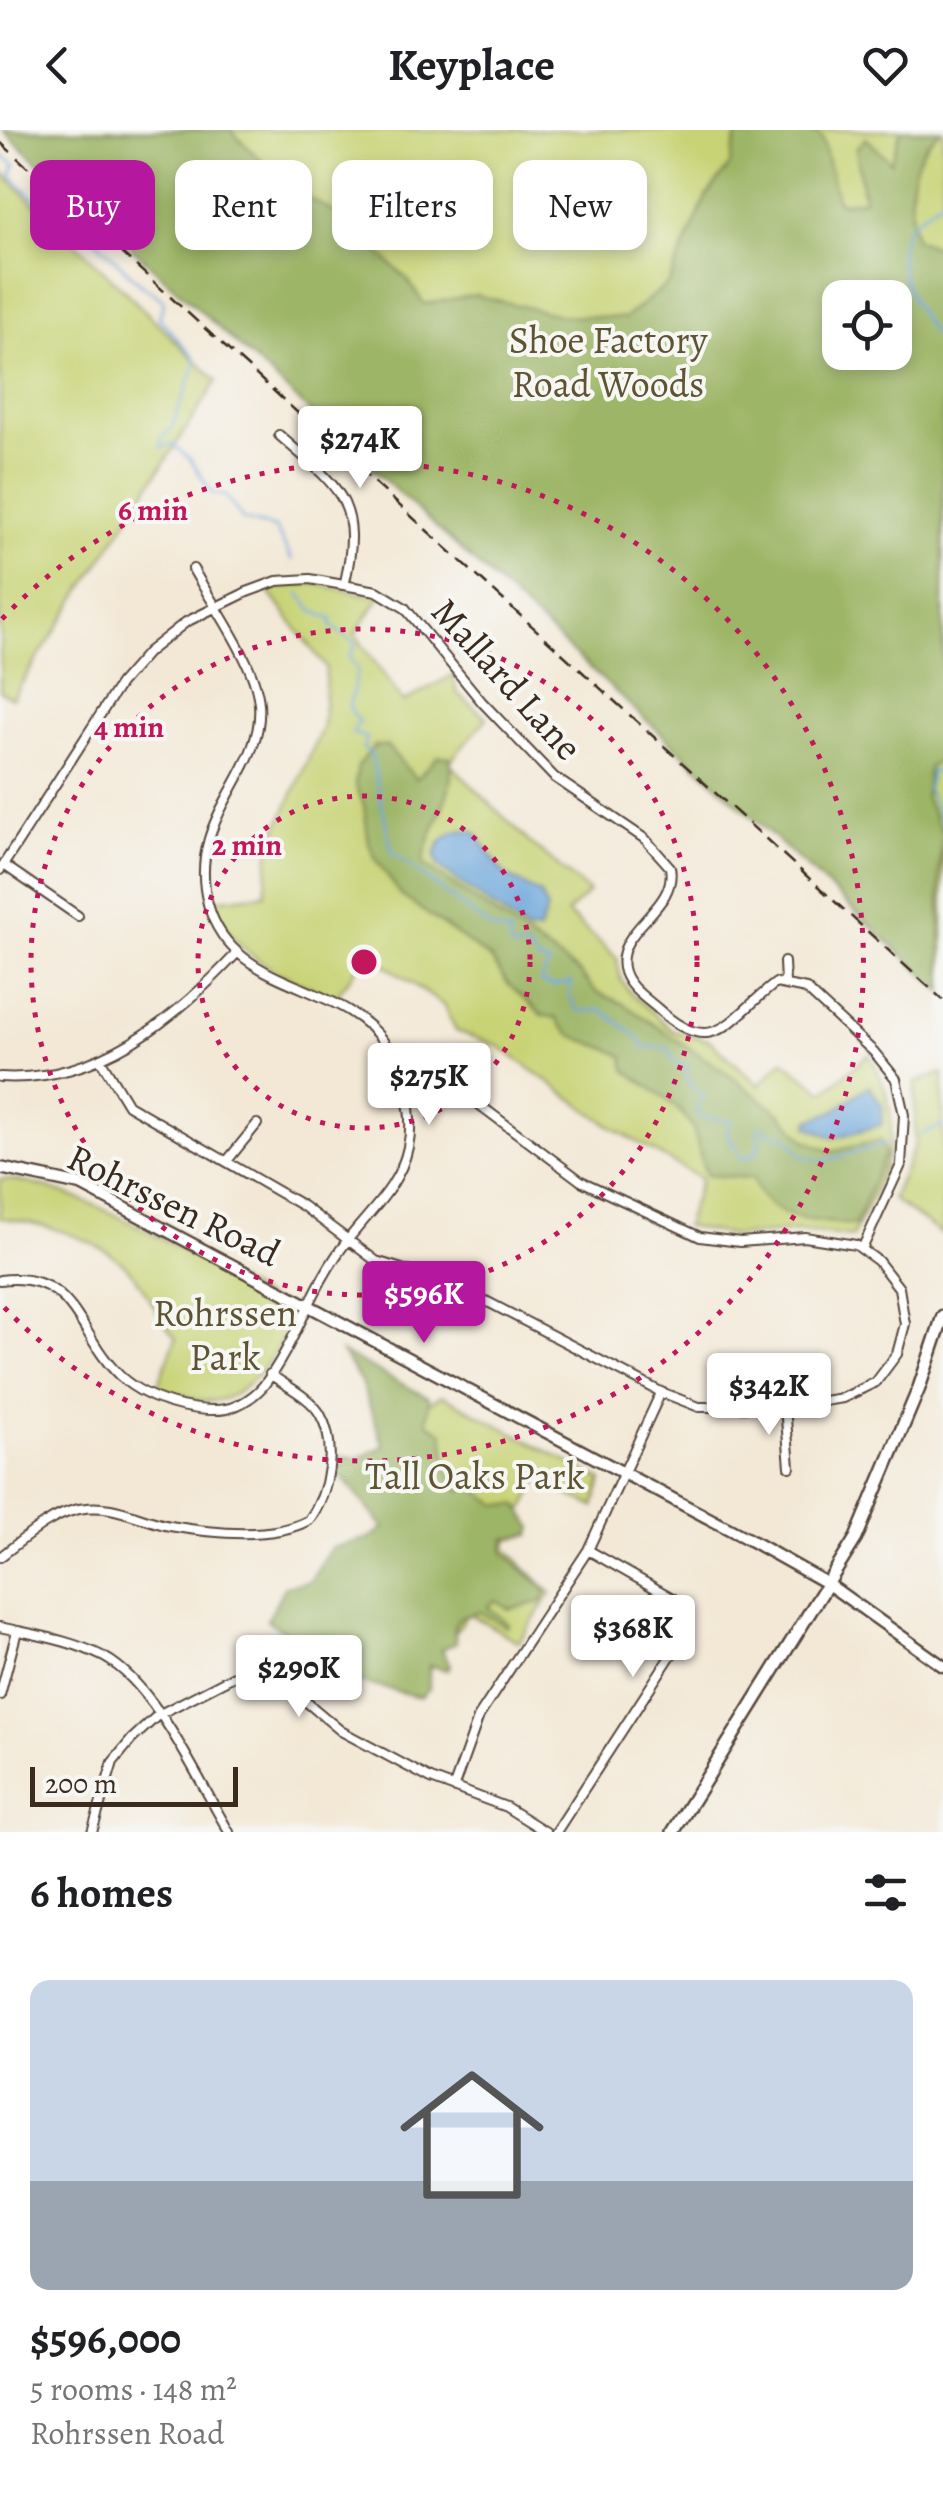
<!DOCTYPE html>
<meta charset="utf-8">
<style>
body{margin:0;font-family:Alegreya,serif;background:#f2f2f2;color:#202124;height:100vh;display:flex;flex-direction:column;font-size:38px;white-space:nowrap}
*{box-sizing:border-box;margin:0}
p{font-size:32px;color:#757577}
.icon{flex:none;width:55px;height:55px;fill:none;stroke:currentColor;stroke-width:2;stroke-linecap:round;stroke-linejoin:round}
.map{position:relative;height:1702px;overflow:hidden}
.drawer{display:flex;flex-direction:column;background:#fff;flex:1}
.drawer>*{flex:none}
.hud{position:absolute;left:30px;top:30px;width:885px;height:90px;display:flex;gap:20px}
.controls{position:absolute;left:822px;top:150px;display:grid;gap:20px}
.controls a{display:grid;place-items:center;width:90px;height:90px;border-radius:20px;background:#fff;box-shadow:0 5px 15px #0003;font-size:50px}
.scale{position:absolute;left:30px;bottom:25px;width:208px;box-sizing:border-box;padding-left:10px;border:5px solid #3b2a1e;border-top:0;font-size:28px;line-height:35px;white-space:nowrap;color:#3b2a1e;-webkit-text-stroke:8px #f6f6f2;paint-order:stroke}
.price{position:absolute;translate:-50% -85px;padding:0 22px;border-radius:10px;background:#fff;color:#222;font-size:32px;line-height:65px;filter:drop-shadow(0 2px 5px #0008)}
.price::after{content:'';position:absolute;left:50%;top:60px;width:30px;height:22px;margin-left:-15px;background:inherit;clip-path:polygon(0 0,100% 0,50% 100%)}
.price.selected{background:#b5179e;color:#fff}
ul{padding:0;list-style:none}
li{display:grid;align-content:center;gap:20px;height:530px;padding:0 30px}
li span{display:grid;place-items:center;height:310px;border-radius:20px;color:#555}
li>.icon{margin-inline-start:auto}
span .icon{width:180px;height:180px;fill:#fffc;stroke-width:1}
li b{font-size:42px}
h2{display:flex;justify-content:space-between;align-items:center;height:120px;padding:0 30px;font-size:42px}
.tag{padding:0 35px;border-radius:20px;background:#fff;box-shadow:0 5px 15px #0003;font-size:35px;line-height:90px}
.tag.selected{background:#b5179e;color:#fff}
header{display:flex;justify-content:space-between;align-items:center;height:130px;padding:0 30px;background:#fff;font-size:45px;font-weight:700}
.map>svg:first-child{display:block}
.green{fill:#c7d374;stroke:#817e49;stroke-width:2.5;fill-rule:evenodd}
.forest{fill:#9db566;stroke:#6c7042;stroke-width:2.5;fill-rule:evenodd}
.water{fill:#6ba5db;stroke:#53687c;stroke-width:2.5}
.lines{fill:none;stroke-linecap:round;stroke-linejoin:round}
.stream{stroke:#6ba5db;stroke-width:2.5}
.minor-casing{stroke:#57463a;stroke-width:12}
.tertiary-casing{stroke:#57463a;stroke-width:15}
.secondary-casing{stroke:#57463a;stroke-width:16}
.minor{stroke:#fff;stroke-width:8}
.tertiary{stroke:#fff;stroke-width:10}
.secondary{stroke:#fff;stroke-width:11}
.rail{stroke:#3b2a1e;stroke-width:2.5;stroke-dasharray:15 8;stroke-linecap:butt}
.ring{fill:none;stroke:#c2185b;stroke-width:5;stroke-dasharray:5 10}
.labels{text-anchor:middle;stroke-width:8;stroke-linejoin:round;paint-order:stroke}
.park-label{font-size:38px;fill:#5e5434;stroke:#f6f6f2}
.street-label{font-size:38px;fill:#3b2a1e;stroke:#f6f6f2}
.centre{fill:#c2185b;stroke:#f6f6f2;stroke-width:5}
.ring-label{font-size:30px;text-anchor:middle;font-weight:bold;fill:#c2185b;stroke:#f6f6f2;stroke-width:8;stroke-linejoin:round;paint-order:stroke}
</style>
<header><svg class="icon" aria-label="back" viewBox="0 0 24 24"><path d="M15 5l-7 7 7 7"/></svg>Keyplace<svg class="icon" aria-label="heart" viewBox="0 0 24 24"><path d="M12 20l-8-8c-3-5 5-10 8-4 3-6 11-1 8 4z"/></svg></header>
<div class="map">
<svg width="943" height="1702" viewBox="0 0 943 1702">
<rect width="100%" height="100%" fill="#f6f6f2"/>
<filter id="ink" filterUnits="userSpaceOnUse"><feTurbulence type="fractalNoise" baseFrequency=".01" numOctaves="2"/><feDisplacementMap in="SourceGraphic" scale="20" xChannelSelector="R" yChannelSelector="G"/><feConvolveMatrix kernelMatrix="1 2 1 2 8 2 1 2 1" color-interpolation-filters="sRGB"/></filter>
<filter id="wash" filterUnits="userSpaceOnUse"><feTurbulence type="fractalNoise" baseFrequency=".0048" numOctaves="4" result="noise"/><feDisplacementMap in="SourceGraphic" scale="40" xChannelSelector="R" yChannelSelector="G"/><feGaussianBlur stdDeviation="2.25" result="paint"/><feColorMatrix in="noise" values="0 0 0 0 0 0 0 0 0 0 0 0 0 0 0 0 0 1.4 0 .05"/><feComposite in="paint" operator="in"/></filter>
<g filter="url(#wash)">
<rect width="100%" height="100%" fill="#f3e8d6"/>
<path class="green" d="M5 0H943V856ZM840 168H895V222H840Z
M0 40 217 251 12 568 0 561Z
M313 453 380 467 355 504 403 572 453 545 457 563 487 588 449 633 529 712 589 762 567 783 617 828 621 850 629 861 673 901 709 910 759 955 783 930 824 962 869 924C911 997 886 1039 852 1107L801 1101 734 1106 685 1096 701 1049 613 998 497 915 456 901 443 875 368 823 335 868C278 842 237 832 212 770L265 764 270 715 323 596 326 538 267 459Z
M943 943V1105L892 1069 915 1015V953Z
M0 1049C85 1053 209 1138 286 1179 293 1211 250 1264 219 1270 197 1274 177 1264 157 1257L176 1208C155 1185 144 1150 120 1131 89 1106 38 1092 0 1088Z
M442 1265 602 1350 594 1377 538 1350 505 1418 551 1463 519 1512 468 1483 412 1566 356 1504 397 1425 408 1286Z"/>
<path class="forest" d="M3 0H230L287 56 339 85 408 150 424 174 476 165 563 186 625 188 669 153 706 67 730 35 738 0H808L822 7 838 73 864 70 856 19 866 8 891 32 901 0H941C908 26 906 70 916 109L943 120V629L929 637 925 667 943 704 939 743 943 862ZM840 168H895V222H840Z
M374 616H387L416 649 438 626 450 627C458 663 428 697 423 734L580 843 596 862 622 873 725 942 781 984 805 1010 832 1022 881 1010 885 1024 855 1095C815 1090 766 1093 753 1048L707 1045C699 1030 699 1014 693 999 682 975 646 956 626 940L624 927C602 911 572 916 556 888L542 885 508 854 491 829 402 766 377 731 369 714 364 676 355 653 358 636Z
M342 1223 429 1268 427 1292 443 1303 448 1342 459 1360 472 1357 497 1374 518 1375 533 1398 530 1405 505 1409 504 1423 544 1458 546 1464 541 1472 509 1479 495 1470 488 1477 509 1494 507 1497 480 1482 459 1488 454 1496 456 1513 441 1519 450 1535 447 1540 429 1535V1559L420 1567 359 1552 267 1490 285 1456 310 1451 331 1418 370 1408 384 1398 334 1337 333 1326 359 1328 384 1316 361 1252Z"/>
<path class="water" d="M465 700 475 702 504 744 540 764 547 779 539 801 528 802 439 737 435 727C437 712 450 701 465 700Z
M869 955 883 977 881 995 834 1008 808 996 810 990 834 981Z"/>
<g class="lines">
<path class="stream" d="M0 24 15 35 11 46 62 94 76 91C97 111 112 126 133 147 142 158 156 162 164 172L159 188 197 230 172 298 161 308V318L172 314 190 329 213 364 226 366 243 390 275 398 292 430
M943 68C933 77 914 88 907 99 887 135 918 189 943 214
M299 463 313 481 332 489 331 496 356 514 349 527 358 540 349 577 359 592 352 603 367 608 363 618 371 624 392 722 492 799 510 804 509 813 514 819 527 817 537 830 549 834 540 852 554 856 572 852 569 865 578 881 602 880 638 907 643 916 669 919 673 932 687 936V951L703 966 696 982 701 987 731 991 727 1004 743 1029 755 1024 760 1012 756 1003 762 996 769 1003 788 1007 802 1026 825 1031 886 1013
M943 642 931 641 927 659 943 695
M920 1004 943 996"/>
</g>
</g>
<g filter="url(#ink)">
<g class="lines">
<defs>
<path id="minor" d="M279 305C337 357 364 369 345 452
M4 735 78 786
M0 740 120 554 148 522 186 492 247 462 277 451 310 449 377 461 405 478 482 572 554 647 645 709 670 737C678 779 616 798 623 838 626 855 644 867 657 878 715 932 730 887 776 853L806 859 874 922 896 949 904 985 901 1035 862 1119
M784 832 785 852
M100 929 128 975 303 1076 376 1131 457 1156 661 1262 699 1277H785L843 1268 876 1252 897 1224 905 1194 899 1158 878 1131 856 1115 805 1107 740 1112 700 1107 581 1051 473 970 447 965 407 970
M0 947C98 953 174 890 236 824
M227 1031 257 994
M0 1150C76 1140 77 1205 120 1246 136 1261 160 1271 181 1276 195 1279 211 1282 226 1279 240 1276 255 1266 264 1255 297 1211 312 1155 347 1111 370 1081 400 1056 408 1017 415 984 404 943 386 915 341 848 232 863 208 774 185 687 265 644 259 574 256 534 213 475 193 439
M785 1277 790 1337
M0 1427C24 1409 49 1385 79 1379 112 1372 139 1390 170 1396 210 1403 273 1410 309 1390 329 1363 338 1316 320 1284 310 1267 286 1256 270 1244
M0 1497C35 1505 71 1510 104 1527 156 1555 199 1652 229 1702
M0 1565 17 1501
M454 1656 479 1586 588 1420 661 1262
M92 1702 113 1632 132 1609 158 1585 234 1546 268 1550 291 1559 341 1601 431 1649 506 1677 546 1702
M556 1702 677 1516 682 1500 674 1469 588 1420"/>
<path id="tertiary" d="M0 1038 81 1055 748 1409 828 1454 943 1536"/>
<path id="secondary" d="M673 1702 856 1408 919 1258 943 1186"/>
</defs>
<use href="#minor" class="minor-casing"/>
<use href="#tertiary" class="tertiary-casing"/>
<use href="#secondary" class="secondary-casing"/>
<use href="#minor" class="minor"/>
<use href="#tertiary" class="tertiary"/>
<use href="#secondary" class="secondary"/>
<path class="rail" d="M0 12 943 870"/>
</g>
</g>
<g class="ring">
<circle cx="364" cy="832" r="166"/>
<circle cx="364" cy="832" r="333"/>
<path d="M2 489A499 499 0 1 1 2 1175"/>
</g>
<g class="labels">
<g class="park-label">
<text x="608" y="223">Shoe Factory<tspan x="608" dy="44">Road Woods</tspan></text>
<text x="225" y="1196">Rohrssen<tspan x="225" dy="44">Park</tspan></text>
<text x="475" y="1359">Tall Oaks Park</text>
</g>
<g class="street-label">
<text transform="translate(507 549) rotate(48)" y="13">Mallard Lane</text>
<text transform="translate(174 1075) rotate(26)" y="13">Rohrssen Road</text>
</g>
</g>
<circle cx="364" cy="832" r="15" class="centre"/>
<g class="ring-label">
<text x="153" y="390">6 min</text>
<text x="129" y="607">4 min</text>
<text x="247" y="725">2 min</text>
</g>
</svg>
<div class="controls">
<a><svg class="icon" aria-label="locate" viewBox="0 0 24 24"><circle cx="12" cy="12" r="6"/><path d="M12 2v4M12 18v4M2 12h4M18 12h4"/></svg></a>
</div>
<div class="scale">200 m</div>
<b class="price" style="left:360px;top:361px">$274K</b>
<b class="price" style="left:429px;top:998px">$275K</b>
<b class="price selected" style="left:424px;top:1216px">$596K</b>
<b class="price" style="left:769px;top:1308px">$342K</b>
<b class="price" style="left:633px;top:1550px">$368K</b>
<b class="price" style="left:299px;top:1590px">$290K</b>
<div class="hud">
<a class="tag selected">Buy</a>
<a class="tag">Rent</a>
<a class="tag">Filters</a>
<a class="tag">New</a>
</div>
</div>
<section class="drawer">
<h2>6 homes<svg class="icon" aria-label="filters" viewBox="0 0 24 24"><path d="M4 7h16M4 17h16"/><circle cx="9" cy="7" r="2"/><circle cx="15" cy="17" r="2"/></svg></h2>
<ul>
<li><span style="background:linear-gradient(#c9d6e8 65%,#9aa5b1 0)"><svg class="icon" aria-label="home" viewBox="0 0 24 24"><path d="M3 11l9-7 9 7M6 9v11h12V9"/></svg></span><div><b>$596,000</b><p>5 rooms · 148 m²</p><p>Rohrssen Road</p></div></li>
</ul>
</section>
